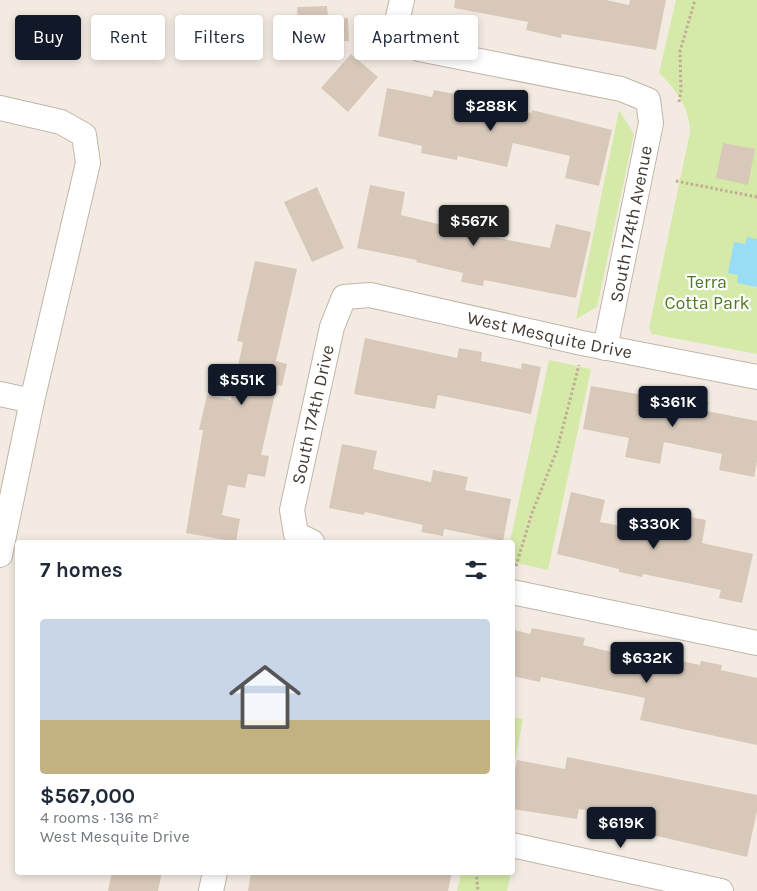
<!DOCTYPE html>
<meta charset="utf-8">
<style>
body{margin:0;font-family:Karla,sans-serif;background:#f2f2f3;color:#1f2937;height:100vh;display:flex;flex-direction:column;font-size:19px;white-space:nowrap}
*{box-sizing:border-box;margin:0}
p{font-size:16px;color:#747a83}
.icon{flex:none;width:28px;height:28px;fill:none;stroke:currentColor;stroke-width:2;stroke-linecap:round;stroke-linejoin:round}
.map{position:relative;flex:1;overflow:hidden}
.sheet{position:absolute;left:15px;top:540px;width:500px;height:335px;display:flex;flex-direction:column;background:#fff;border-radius:5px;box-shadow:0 2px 8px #0003}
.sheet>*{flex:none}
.top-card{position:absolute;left:15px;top:15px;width:500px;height:45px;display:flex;gap:10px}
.price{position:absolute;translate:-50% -42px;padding:0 11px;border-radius:5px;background:#111827;color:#fff;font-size:16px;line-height:32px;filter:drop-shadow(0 1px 2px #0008)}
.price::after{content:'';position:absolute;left:50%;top:30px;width:15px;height:11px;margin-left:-8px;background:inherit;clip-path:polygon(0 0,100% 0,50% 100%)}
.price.on{background:#222;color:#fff}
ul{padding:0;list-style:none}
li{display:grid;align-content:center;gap:10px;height:265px;padding:0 25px}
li+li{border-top:1px solid #e0e1e3}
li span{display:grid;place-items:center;height:155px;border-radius:5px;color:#555}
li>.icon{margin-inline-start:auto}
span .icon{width:90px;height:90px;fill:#fffc;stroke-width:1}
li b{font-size:21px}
h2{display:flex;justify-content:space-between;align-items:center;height:60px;padding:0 25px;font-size:21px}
.chip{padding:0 18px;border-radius:5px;background:#fff;box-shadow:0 2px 8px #0003;font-size:18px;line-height:45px}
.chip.on{background:#111827;color:#fff}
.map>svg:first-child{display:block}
.green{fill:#d5eaa8}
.water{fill:#99dcf5}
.building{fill:#d8c8ba}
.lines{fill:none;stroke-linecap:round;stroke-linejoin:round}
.minor-casing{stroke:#c1b5a8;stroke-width:26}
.path{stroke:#c1ab95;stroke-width:3;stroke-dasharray:2.5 2.5;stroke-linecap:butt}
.minor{stroke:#fff;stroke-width:24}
.labels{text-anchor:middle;stroke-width:4.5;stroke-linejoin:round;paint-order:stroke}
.street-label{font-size:18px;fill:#443b33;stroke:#fff}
.park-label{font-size:18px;fill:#4f7923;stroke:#fff}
</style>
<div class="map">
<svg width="757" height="891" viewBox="0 0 757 891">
<rect width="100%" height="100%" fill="#f3ebe2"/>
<path class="green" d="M676 0H757V354L652 334 649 328 690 132C690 109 676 89 659 73Z
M619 110 634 134 597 307 576 319Z
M549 360 591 369 548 570 513 562 512 542H510Z
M513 717 523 719 513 771 512 717Z
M461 873V872L511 873 507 891H457Z"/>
<path class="water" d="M747 237 757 239V287L737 283 738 275 728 273 734 242 745 244Z"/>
<path class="building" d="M455 0H606L629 5 630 0H666L656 50 562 34 561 38 526 30 528 22 454 8Z
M327 6 328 19 348 18 349 41 299 43 297 7Z
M351 54 378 77 348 112 321 88Z
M387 88 432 97 434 90 470 97 469 100 532 113V110L612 130 599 186 565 178 570 156 513 143 507 167 458 156 457 160 421 153 422 146 378 136Z
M723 143 755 149 748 185 716 178Z
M370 185 405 192 401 215 458 229 462 210 482 214 481 219 496 222 493 237 550 248 556 224 591 232 576 298 484 280 483 286 461 282 463 273 416 262 417 260 357 248Z
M317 187 344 248 312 262 284 202Z
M255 261 297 269 276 361 287 364 282 386 277 385 261 455 269 456 265 477 248 474 245 488 228 485 222 515 240 519 236 542 186 533 203 430H199L207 395 231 400 243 342 237 341Z
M365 338 457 358 459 348 482 352 481 361 521 369 522 363 541 367 531 414 438 395 435 409 354 394Z
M591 386 684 402 685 397 709 402 707 411 757 421V461L754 477 719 470 722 454 664 442 660 464 625 457 629 438 583 429Z
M342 444 377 451 373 469 431 482 433 470 468 477 465 490 511 499 503 541 444 529 443 536 421 532 423 525 365 512 364 515 329 508Z
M571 492 605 500 600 522 667 535 671 513 706 520 702 543 753 554 742 603 719 598 721 590 643 574 642 577 619 572V569L557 554Z
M532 628 585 638 583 645 653 662 654 655 700 665 701 661 722 665 721 670 757 678V745L640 720 645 698 541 677 540 682 512 676 515 630 530 634Z
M567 757 757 795V811L747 857 610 825 612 815 579 809 577 819 512 809V783L517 760 565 769Z
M112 872H162L158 891H108Z
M251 872H452L448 891H248Z"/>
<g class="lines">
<defs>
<g id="minor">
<path d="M402 0 397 21 401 37 419 49 621 89 648 100 651 123 605 348"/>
<path d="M0 108 61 122 84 135 88 163 32 401"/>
<path d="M0 394 32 401 0 555"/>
<path id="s1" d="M312 542 296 534 292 510 332 327 344 297 370 295 582 343 757 377"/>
<path d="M512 592 757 643"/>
<path d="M512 845 721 891"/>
<path d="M211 891 215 872"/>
</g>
</defs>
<use href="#minor" class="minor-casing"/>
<path class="path" d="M679 102 681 91 680 51 695 0
M676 181 757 197
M516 566 532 513 557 450 579 365
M476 872 478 891"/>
<use href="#minor" class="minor"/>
</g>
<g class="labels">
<g class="street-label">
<text transform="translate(631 224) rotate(-79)" y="6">South 174th Avenue</text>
<text dy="6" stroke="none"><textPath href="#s1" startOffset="472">West Mesquite Drive</textPath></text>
<text dy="6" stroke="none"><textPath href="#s1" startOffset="140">South 174th Drive</textPath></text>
</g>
<g class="park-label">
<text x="707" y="288">Terra<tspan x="707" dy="21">Cotta Park</tspan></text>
</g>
</g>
</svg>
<b class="price" style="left:491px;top:132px">$288K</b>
<b class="price on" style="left:474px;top:247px">$567K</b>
<b class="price" style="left:242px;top:406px">$551K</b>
<b class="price" style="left:673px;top:428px">$361K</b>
<b class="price" style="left:654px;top:550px">$330K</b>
<b class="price" style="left:647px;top:684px">$632K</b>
<b class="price" style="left:621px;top:849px">$619K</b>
<div class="top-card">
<a class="chip on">Buy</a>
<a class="chip">Rent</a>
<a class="chip">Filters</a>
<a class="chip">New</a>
<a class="chip">Apartment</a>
</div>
<section class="sheet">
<h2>7 homes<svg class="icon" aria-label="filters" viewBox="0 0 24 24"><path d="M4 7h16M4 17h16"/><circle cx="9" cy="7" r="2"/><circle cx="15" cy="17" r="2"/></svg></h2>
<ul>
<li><span style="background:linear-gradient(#c9d6e8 65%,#c2b280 0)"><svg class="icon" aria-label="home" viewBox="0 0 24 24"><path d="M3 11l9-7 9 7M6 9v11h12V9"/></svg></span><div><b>$567,000</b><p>4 rooms · 136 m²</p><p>West Mesquite Drive</p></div></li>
</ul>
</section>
</div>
